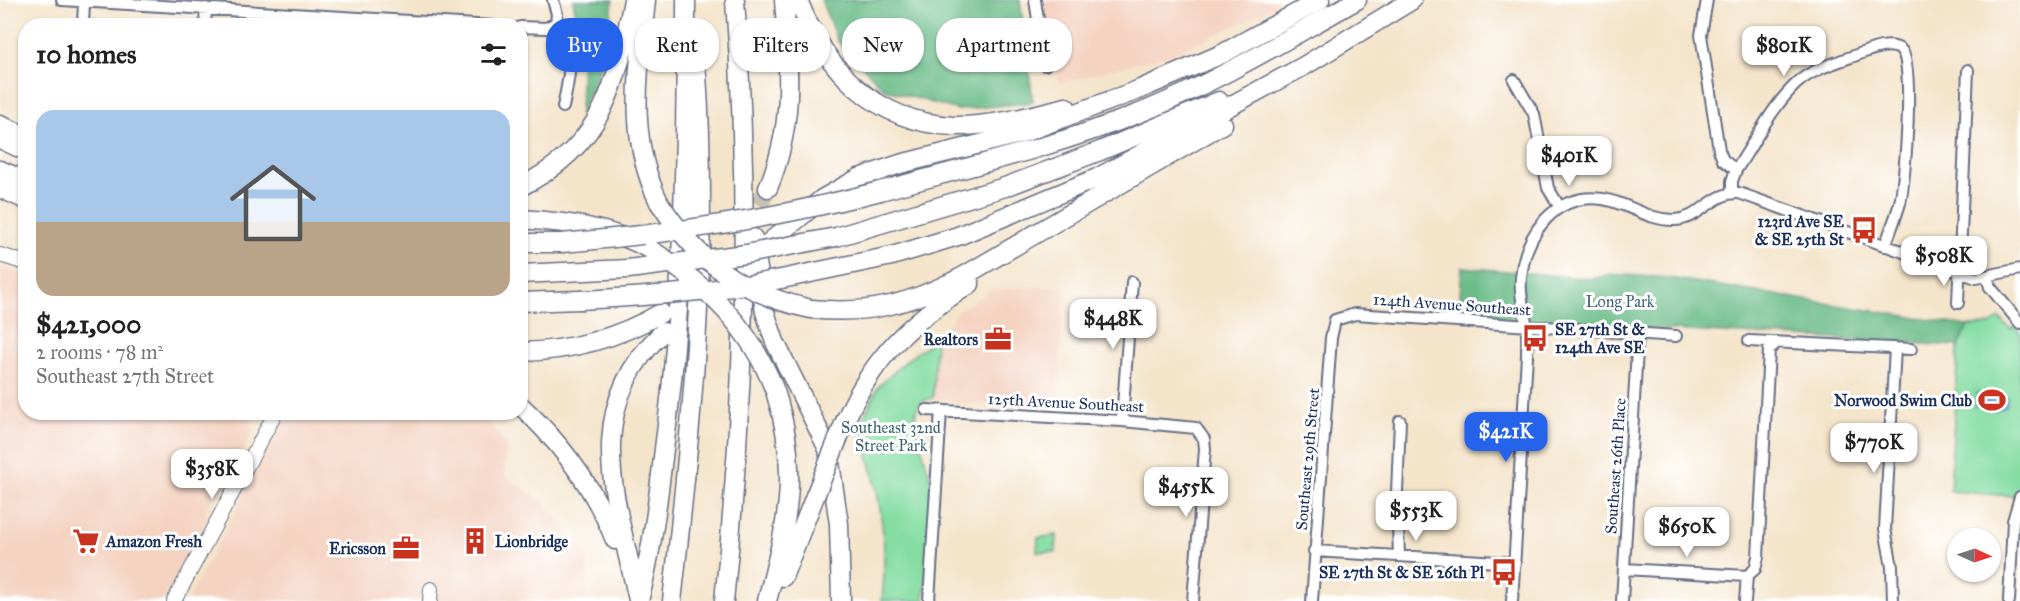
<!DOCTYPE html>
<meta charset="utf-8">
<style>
body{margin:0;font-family:"IM FELL Great Primer",serif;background:#f6f6f6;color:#202124;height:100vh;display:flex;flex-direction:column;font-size:22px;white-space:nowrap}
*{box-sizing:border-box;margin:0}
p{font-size:20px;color:#757577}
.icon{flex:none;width:33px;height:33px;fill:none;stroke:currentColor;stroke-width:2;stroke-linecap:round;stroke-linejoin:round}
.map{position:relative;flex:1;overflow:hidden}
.details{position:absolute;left:18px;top:18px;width:510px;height:402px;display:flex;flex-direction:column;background:#fff;border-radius:24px;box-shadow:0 2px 4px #0004}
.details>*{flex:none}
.top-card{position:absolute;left:546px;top:18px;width:570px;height:54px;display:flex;gap:12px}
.needle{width:39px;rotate:93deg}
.fabs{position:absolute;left:1947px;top:528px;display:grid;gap:12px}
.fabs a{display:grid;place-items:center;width:54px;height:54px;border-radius:50%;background:#fff;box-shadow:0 2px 4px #0004;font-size:30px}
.price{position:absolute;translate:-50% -51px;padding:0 14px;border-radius:12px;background:#fff;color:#222;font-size:20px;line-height:39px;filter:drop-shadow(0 2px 3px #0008)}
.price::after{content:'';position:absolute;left:50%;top:36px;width:18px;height:14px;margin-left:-9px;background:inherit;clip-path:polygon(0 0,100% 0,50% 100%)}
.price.selected{background:#2563eb;color:#fff}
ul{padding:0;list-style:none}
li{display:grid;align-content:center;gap:12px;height:318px;padding:0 18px}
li+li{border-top:2px solid #e0e0e0}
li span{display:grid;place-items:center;height:186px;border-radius:18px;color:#555}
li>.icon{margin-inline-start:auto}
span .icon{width:108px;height:108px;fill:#fffc;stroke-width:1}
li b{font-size:26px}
h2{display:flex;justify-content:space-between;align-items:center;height:72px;padding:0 18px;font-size:26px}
.pill{padding:0 21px;border-radius:24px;background:#fff;box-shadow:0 2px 4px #0004;font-size:21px;line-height:54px}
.pill.selected{background:#2563eb;color:#fff}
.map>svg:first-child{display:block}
.built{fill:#f4d3c1}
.green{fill:#85dda2;stroke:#508680;stroke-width:1.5}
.forest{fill:#6cbc88;stroke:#447673;stroke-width:1.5}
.water{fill:#7aaee7;stroke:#4a6ea2;stroke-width:1.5}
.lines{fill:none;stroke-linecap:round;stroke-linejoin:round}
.motorway-tunnel{stroke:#c9c0b4;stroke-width:18;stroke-dasharray:18 9;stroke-linecap:butt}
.minor-casing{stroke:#676e84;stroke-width:14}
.tertiary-casing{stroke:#676e84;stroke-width:16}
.motorway-casing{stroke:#676e84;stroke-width:21}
.minor{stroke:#fff;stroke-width:10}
.tertiary{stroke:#fff;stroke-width:14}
.motorway{stroke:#fff;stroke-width:18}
.motorway-bridge-casing{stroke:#676e84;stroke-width:21;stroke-linecap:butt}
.motorway-bridge{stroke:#fff;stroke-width:18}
.labels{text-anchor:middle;stroke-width:6;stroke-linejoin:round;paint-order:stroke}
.poi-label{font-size:16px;font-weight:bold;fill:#1b2f5e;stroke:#fff;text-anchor:end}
.park-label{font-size:16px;fill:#3b6372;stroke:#fff}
.street-label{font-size:16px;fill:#1b2f5e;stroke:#fff}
</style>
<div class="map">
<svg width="2020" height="601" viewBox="0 0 2020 601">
<rect width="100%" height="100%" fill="#fff"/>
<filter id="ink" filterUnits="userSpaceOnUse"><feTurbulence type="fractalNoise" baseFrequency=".0167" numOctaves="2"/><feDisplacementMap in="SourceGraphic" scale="12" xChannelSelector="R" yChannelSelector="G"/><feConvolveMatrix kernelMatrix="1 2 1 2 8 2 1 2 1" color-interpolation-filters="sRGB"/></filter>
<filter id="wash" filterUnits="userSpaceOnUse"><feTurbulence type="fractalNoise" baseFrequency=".008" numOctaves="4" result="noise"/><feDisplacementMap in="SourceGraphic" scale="24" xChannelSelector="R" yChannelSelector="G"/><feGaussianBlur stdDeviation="1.35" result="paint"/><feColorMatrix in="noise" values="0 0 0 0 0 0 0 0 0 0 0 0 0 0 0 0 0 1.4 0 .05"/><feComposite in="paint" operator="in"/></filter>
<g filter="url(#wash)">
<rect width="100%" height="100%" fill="#f4e4ca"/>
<path class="built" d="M1042 0H1291L1178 52 1059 83Z
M0 267 25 275 26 412 263 413 254 415 250 425 254 430 220 496H215L205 512 207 520 162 601H0Z
M1065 285 1057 406 961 403 933 398 936 339 959 310 991 290Z
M288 413H481L507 446 504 474 546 504 588 559 586 601H187Z"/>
<path class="green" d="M2000 318 2010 329 2014 327 2020 331V489L2013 496 1950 491 1958 346 1968 326 1990 325Z
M936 339 933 398 923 401 917 407 914 422 932 483 924 601H882C889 541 879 483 859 427L878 387 908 359Z
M1057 535 1056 552H1037L1038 538Z"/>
<path class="forest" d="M573 0H613L607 50 580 115 582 43Z
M821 0H1020L1033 102 958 110 884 89 837 40Z
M1462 267 1593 279 1610 274 1669 278 1968 326 1958 346 1545 323 1459 312Z"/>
<path class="water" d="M1977 393 2007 397 2006 406 1994 410 1991 404 1976 406Z"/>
</g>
<g filter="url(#ink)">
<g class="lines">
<path class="motorway-tunnel" d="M747 229 768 188"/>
<defs>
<path id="minor" d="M62 0 493 26
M553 0 557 14 556 23
M1035 0 1045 65
M1707 0 1701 35 1719 150 1723 160 1736 170
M556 23C579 38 568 83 563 107
M83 26 84 1
M205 26 206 8
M520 27 546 28 556 23
M1514 80 1534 114 1548 188 1559 206
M1732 193V181L1736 170C1755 141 1772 107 1796 84 1813 68 1841 61 1862 53 1873 49 1890 42 1901 50 1915 60 1905 182 1900 203 1896 217 1890 232 1885 246
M1987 277 1990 287 2020 323
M1958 303 1968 70
M1749 341 1911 349
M927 410 1122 421 1196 428 1204 439 1205 449 1193 601
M1122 421 1132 282
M1314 551 1515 563
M1399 556 1397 492 1400 421
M1624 569 1747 576
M929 601 941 410
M1312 601 1331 338 1335 320 1355 314 1676 336
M1512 601 1527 356C1527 345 1528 334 1526 323 1524 308 1519 293 1521 278 1525 234 1555 192 1603 199 1628 203 1647 220 1673 220 1699 221 1713 191 1739 193L1976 278 2020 269
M1622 601 1638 333
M1745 601 1747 576 1755 569 1758 557 1769 350 1777 342
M1893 601 1892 567 1885 529 1895 348
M2009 601 2013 521 2020 497"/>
<path id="tertiary" d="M0 255 26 263
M174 601 276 412
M430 601 431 589"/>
<path id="motorway" d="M646 0C639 71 626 135 659 202
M798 0C825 69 874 122 953 126 990 127 1030 116 1066 107
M0 125 26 136
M0 139 26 151
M0 170 26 181
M520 187C603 146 617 85 633 0
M0 188 26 200
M768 188C795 123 789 68 784 0
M880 191C968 167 1058 146 1142 112 1217 82 1287 39 1357 0
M520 219C565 222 611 227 651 250
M836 237 1005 187 1100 151 1219 101
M753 238 765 312 775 342 828 449 839 524 841 601
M520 243H561
M766 245 822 199 859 178 900 164 1020 134 1138 90 1222 54 1320 0
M810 273 892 256 958 236 1097 178 1304 66 1412 0
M520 274 628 269
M520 302 580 300
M811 309C870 315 909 304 962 277L1223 124
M520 352C571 351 618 338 661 313
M520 405C562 444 594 487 615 540
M846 419C873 357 912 320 970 284
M783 577 815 496
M638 600C618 504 578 411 663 332
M639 601C652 551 658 500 664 449 684 300 686 150 686 0
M672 601C692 426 709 250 697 74
M724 601C745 402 750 199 735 0
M767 601C787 522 801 472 775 391"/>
</defs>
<use href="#minor" class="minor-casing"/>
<use href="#tertiary" class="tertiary-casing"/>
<use href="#motorway" class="motorway-casing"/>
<use href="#minor" class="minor"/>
<use href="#tertiary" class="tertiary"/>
<use href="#motorway" class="motorway"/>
<defs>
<path id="motorway-bridge" d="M659 202C697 261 741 294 811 309
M561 243C670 234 775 219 880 191
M651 250C707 285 751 328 775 391
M628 269 746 254 836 237
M580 300C657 296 735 290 810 273
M815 496 846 419"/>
</defs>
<use href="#motorway-bridge" class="motorway-bridge-casing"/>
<use href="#motorway-bridge" class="motorway-bridge"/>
</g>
</g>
<defs>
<symbol id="bus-bare" viewBox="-9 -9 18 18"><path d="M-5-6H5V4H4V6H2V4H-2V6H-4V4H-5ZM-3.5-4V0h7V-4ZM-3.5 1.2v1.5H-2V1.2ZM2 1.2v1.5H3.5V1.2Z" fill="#c8321e" stroke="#fff" stroke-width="2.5" paint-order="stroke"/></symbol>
<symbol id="office-bare" viewBox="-9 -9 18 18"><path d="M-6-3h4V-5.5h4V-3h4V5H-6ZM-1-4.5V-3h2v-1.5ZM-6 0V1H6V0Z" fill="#c8321e" stroke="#fff" stroke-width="2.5" paint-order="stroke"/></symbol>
<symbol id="stadium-bare" viewBox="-9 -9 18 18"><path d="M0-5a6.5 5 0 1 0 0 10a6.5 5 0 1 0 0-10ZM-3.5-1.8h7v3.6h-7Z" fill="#c8321e" stroke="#fff" stroke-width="2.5" paint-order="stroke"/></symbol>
<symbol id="supermarket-bare" viewBox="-9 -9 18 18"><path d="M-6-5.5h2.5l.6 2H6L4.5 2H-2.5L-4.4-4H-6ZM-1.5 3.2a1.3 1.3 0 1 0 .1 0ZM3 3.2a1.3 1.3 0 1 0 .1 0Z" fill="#c8321e" stroke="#fff" stroke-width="2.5" paint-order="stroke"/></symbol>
<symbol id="building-bare" viewBox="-9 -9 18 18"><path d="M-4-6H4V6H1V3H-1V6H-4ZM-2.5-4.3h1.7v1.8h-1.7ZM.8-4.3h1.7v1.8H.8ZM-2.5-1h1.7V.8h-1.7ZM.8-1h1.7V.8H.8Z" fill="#c8321e" stroke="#fff" stroke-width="2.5" paint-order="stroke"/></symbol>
</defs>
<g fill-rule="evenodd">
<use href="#bus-bare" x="1845" y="211" width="38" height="38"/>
<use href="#bus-bare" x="1516" y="319" width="38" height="38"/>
<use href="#office-bare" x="979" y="320" width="38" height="38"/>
<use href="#stadium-bare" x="1973" y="381" width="38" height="38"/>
<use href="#supermarket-bare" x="67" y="522" width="38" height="38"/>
<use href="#building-bare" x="456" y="522" width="38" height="38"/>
<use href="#office-bare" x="387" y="529" width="38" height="38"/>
<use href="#bus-bare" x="1485" y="553" width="38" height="38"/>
</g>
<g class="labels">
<g class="poi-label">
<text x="1844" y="227">123rd Ave SE<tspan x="1844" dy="18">&amp; SE 25th St</tspan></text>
<text x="1555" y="335" text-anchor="start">SE 27th St &amp;<tspan x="1555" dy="18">124th Ave SE</tspan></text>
<text x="978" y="345">Realtors</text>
<text x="1972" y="406">Norwood Swim Club</text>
<text x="106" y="547" text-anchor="start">Amazon Fresh</text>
<text x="495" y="547" text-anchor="start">Lionbridge</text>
<text x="386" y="554">Ericsson</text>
<text x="1484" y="578">SE 27th St &amp; SE 26th Pl</text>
</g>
<g class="park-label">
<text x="1620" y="307">Long Park</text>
<text x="891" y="433">Southeast 32nd<tspan x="891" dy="18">Street Park</tspan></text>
</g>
<g class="street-label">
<text transform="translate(1452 304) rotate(4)" y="6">124th Avenue Southeast</text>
<text transform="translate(1066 402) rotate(3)" y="6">125th Avenue Southeast</text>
<text transform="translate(1307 459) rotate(-85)" y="6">Southeast 29th Street</text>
<text transform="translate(1615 466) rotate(-86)" y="6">Southeast 26th Place</text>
</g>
</g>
</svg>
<div class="fabs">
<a><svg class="needle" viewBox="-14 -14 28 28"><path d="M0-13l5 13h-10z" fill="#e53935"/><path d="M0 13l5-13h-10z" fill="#757577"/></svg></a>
</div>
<b class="price" style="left:1784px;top:77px">$801K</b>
<b class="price" style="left:1569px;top:187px">$401K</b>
<b class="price" style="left:1944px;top:287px">$508K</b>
<b class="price" style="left:1113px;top:350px">$448K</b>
<b class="price selected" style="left:1506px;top:463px">$421K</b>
<b class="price" style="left:1874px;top:474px">$770K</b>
<b class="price" style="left:212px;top:500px">$358K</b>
<b class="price" style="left:1186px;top:518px">$455K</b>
<b class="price" style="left:1416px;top:542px">$553K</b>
<b class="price" style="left:1687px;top:558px">$650K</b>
<div class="top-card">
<a class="pill selected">Buy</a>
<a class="pill">Rent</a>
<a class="pill">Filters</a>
<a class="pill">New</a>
<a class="pill">Apartment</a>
</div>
<section class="details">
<h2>10 homes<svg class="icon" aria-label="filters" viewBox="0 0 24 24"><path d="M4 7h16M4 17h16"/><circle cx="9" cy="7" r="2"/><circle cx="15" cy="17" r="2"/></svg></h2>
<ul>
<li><span style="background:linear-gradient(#a9c7e8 60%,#b9a48a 0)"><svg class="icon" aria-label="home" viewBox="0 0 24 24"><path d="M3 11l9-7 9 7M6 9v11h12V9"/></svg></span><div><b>$421,000</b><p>2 rooms · 78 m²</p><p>Southeast 27th Street</p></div></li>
</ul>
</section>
</div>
